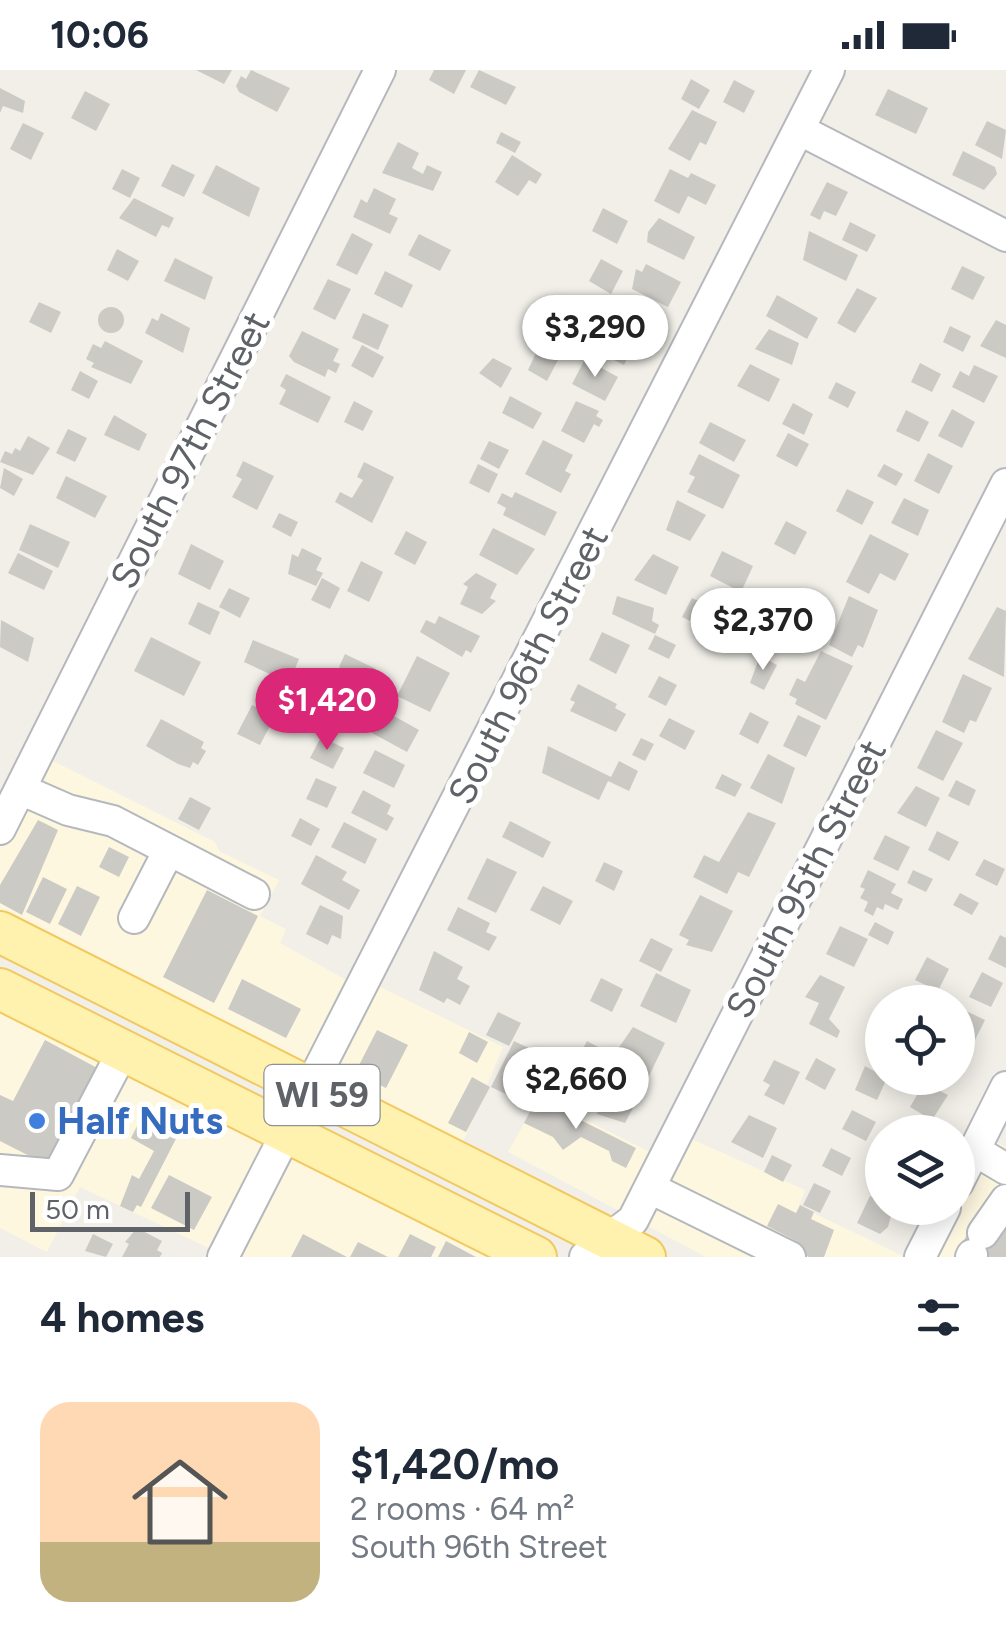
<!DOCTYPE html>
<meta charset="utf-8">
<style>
body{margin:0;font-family:Figtree,sans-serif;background:#f6f6f7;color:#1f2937;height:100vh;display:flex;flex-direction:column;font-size:38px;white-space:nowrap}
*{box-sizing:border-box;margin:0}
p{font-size:32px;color:#747a83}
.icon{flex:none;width:55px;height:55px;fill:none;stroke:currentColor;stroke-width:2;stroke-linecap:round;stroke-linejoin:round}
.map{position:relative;height:1187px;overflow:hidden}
.panel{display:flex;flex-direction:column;background:#fff;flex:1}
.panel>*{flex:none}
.tools{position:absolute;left:865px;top:915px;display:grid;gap:20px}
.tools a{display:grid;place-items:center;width:110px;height:110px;border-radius:50%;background:#fff;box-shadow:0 5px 25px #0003;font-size:50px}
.scale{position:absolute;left:30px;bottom:25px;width:160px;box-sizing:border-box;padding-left:10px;border:5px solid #5f6368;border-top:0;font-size:28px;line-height:35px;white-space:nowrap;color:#5f6368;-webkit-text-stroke:8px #fff;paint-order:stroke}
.price{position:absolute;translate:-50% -85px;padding:0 22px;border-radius:35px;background:#fff;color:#222;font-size:32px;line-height:65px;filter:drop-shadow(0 2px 5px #0008)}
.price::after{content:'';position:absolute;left:50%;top:60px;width:30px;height:22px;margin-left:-15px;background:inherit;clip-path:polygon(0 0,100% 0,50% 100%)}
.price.active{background:#db2777;color:#fff}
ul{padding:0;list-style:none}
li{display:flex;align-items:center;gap:30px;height:250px;padding:0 40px}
li span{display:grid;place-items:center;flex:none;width:280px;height:200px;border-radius:30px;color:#555}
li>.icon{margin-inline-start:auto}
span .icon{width:120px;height:120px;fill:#fffc;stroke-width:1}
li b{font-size:42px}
h2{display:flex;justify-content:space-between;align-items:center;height:120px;padding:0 40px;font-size:42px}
.status{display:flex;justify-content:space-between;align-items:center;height:70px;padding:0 50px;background:#fff;direction:ltr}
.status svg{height:28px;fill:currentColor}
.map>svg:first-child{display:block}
.commercial{fill:#fef7e0}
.building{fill:#cccac5}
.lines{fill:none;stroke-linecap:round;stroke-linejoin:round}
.minor-casing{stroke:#b5b8bc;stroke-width:34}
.major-casing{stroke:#f2c960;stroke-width:44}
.minor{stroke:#fff;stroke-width:30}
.major{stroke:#fff2af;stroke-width:40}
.shop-dot{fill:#3f7fe0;stroke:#fff;stroke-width:4}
.labels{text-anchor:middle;stroke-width:10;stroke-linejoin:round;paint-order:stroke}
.shield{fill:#fff;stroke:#8f9295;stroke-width:2.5}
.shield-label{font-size:35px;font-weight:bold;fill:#5f6368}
.street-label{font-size:38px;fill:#5f6368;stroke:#fff}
.shop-label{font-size:38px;font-weight:bold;fill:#366cbe;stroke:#fff;text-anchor:start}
</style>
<div class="status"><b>10:06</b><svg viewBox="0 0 49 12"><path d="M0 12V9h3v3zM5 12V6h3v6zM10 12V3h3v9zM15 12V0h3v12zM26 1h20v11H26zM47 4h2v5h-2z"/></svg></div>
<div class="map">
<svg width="1006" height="1187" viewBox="0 0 1006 1187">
<rect width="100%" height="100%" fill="#f1efe8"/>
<path class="commercial" d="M37 683 215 772 219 781 279 810 260 846 286 859 280 873 362 919 368 911 503 977 454 1093 0 862V720L16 727Z
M0 919 536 1187H228L80 1117 47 1182 0 1158Z
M539 1027 664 1089 678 1063 805 1120 799 1136 905 1187H706L508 1082Z
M982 1065 1006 1077V1187H920L958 1138V1113Z"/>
<path class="building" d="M196 0H232L224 14Z
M251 0 290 18 277 42 239 22 236 16 241 6 246 9Z
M434 0H466L454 24 429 10Z
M479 0 516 17 506 35 470 17Z
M691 9 710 20 699 39 681 29Z
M734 10 755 21 744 43 723 32Z
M0 18 25 31 23 43 3 36 0 43Z
M888 19 928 38 916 64 875 45Z
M85 21 110 34 96 61 71 48Z
M692 40 717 52 706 75 700 72 690 91 668 79Z
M987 51 1006 60 1002 89 975 75Z
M23 53 44 63 31 90 10 79Z
M501 62 521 72 515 83 496 73Z
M398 72 419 83 412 98 423 104 427 95 442 102 433 121 382 103Z
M963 81 995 97 997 104 984 120 952 105Z
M512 85 542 104 536 114 529 110 518 126 495 112Z
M172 94 195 105 184 127 161 116Z
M216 95 260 118 249 147 202 123Z
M122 99 140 108 130 128 112 119Z
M670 99 688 108 691 103 716 115 706 135 688 126 679 144 654 131Z
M827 112 848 122 836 146 824 141 820 150 810 145Z
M374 118 396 129 389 144 398 148 390 164 353 147 361 129 367 133Z
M134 128 174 148 169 158 162 155 156 167 119 148Z
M603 138 628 151 617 174 592 161Z
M659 148 695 167 684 190 647 172 648 162Z
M850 152 876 165 867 182 842 170Z
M809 161 858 185 846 211 803 190Z
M352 163 373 174 357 205 336 195Z
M419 164 451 180 440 201 408 185Z
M117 179 139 191 128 211 107 200Z
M175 188 213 207 205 230 164 211Z
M601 189 623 201 611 224 589 211Z
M646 194 681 212 668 237 632 219 636 199 642 202Z
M962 196 985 207 973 230 951 219Z
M385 201 413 215 402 238 374 224Z
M328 209 351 219 335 250 313 239Z
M857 218 877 228 855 263 837 253Z
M777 225 818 248 807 269 766 246Z
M39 232 61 242 51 263 29 252Z
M98 250a13 13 0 1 1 26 0a13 13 0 1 1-26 0Z
M556 242 576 252 565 274 545 264Z
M161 243 190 258 183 283 145 263 152 248 158 251Z
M363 243 389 255 378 280 352 268Z
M996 250 1006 255V288L980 276Z
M603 253 636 270 624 295 590 278Z
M950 256 971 266 963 282 943 272Z
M769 259 799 273 792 295 755 279Z
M302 261 339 279 333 291 340 294 336 303 328 299 325 307 294 292 289 286Z
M105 271 143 291 131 314 91 297 94 293 86 289 93 274 101 278Z
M362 275 384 287 373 308 351 296Z
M538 279 558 290 547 311 528 300Z
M493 288 512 298 501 318 479 303Z
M585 289 618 307 605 331 572 314Z
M920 293 941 304 932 322 911 312Z
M750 294 780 309 769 332 737 316Z
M974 295 998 306 984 333 952 317 960 301 969 306Z
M80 301 98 311 89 329 71 320Z
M286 304 331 327 318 353 279 334 286 320 280 316Z
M836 312 856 322 848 338 828 328Z
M510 326 542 343 533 359 502 343Z
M354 331 373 341 363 361 344 352Z
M576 331 599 341 596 346 603 350 599 357 594 354 584 373 561 361Z
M793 333 813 344 804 365 782 354Z
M952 339 975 352 962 378 938 366Z
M906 340 929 352 919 372 896 361Z
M114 345 147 364 139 381 104 365Z
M710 352 746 370 734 392 699 373Z
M68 359 87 368 75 392 56 383Z
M788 363 809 374 797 397 776 386Z
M28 366 50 378 33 405 0 392 5 381 12 384 15 378 20 381Z
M543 370 573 385 565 401 571 404 561 423 525 404Z
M489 371 509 380 499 399 480 389Z
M928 383 953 396 939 424 914 411Z
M699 384 740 405 723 439 687 422 695 407 689 404Z
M243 391 274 406 257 440 232 427 242 409 236 406Z
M364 392 394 407 372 453 335 432 340 422 352 428 363 410 357 407Z
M478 394 498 404 489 423 469 413Z
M884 394 903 404 896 416 877 406Z
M4 398 23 409 14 426 0 418Z
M66 406 107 426 95 448 56 428Z
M847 419 874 432 862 455 836 441Z
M515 422 557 442 545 466 503 445 506 438 497 433 502 423 512 428Z
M904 428 929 440 918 466 891 453Z
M677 430 706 445 690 471 666 460Z
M279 443 298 452 291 467 272 457Z
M786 451 807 462 795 485 774 474Z
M30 454 70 472 58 498 19 480Z
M493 458 535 479 517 505 479 485Z
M406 461 427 472 415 495 394 484Z
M870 464 909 484 895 511 880 503 869 524 846 512Z
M191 474 224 491 210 520 178 504Z
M302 478 322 488 316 500 323 503 316 516 288 504 292 484 298 487Z
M722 481 753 496 741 522 710 506Z
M18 483 53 501 44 520 8 503Z
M653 484 679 497 666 525 634 510Z
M361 491 383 502 369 532 347 521Z
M476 503 497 514 490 528 496 531 482 544 460 534 468 517 463 514Z
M322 508 340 518 330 539 311 530Z
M229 518 250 528 240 548 219 537Z
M617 526 654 538 652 551 659 555 655 564 612 544Z
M849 526 878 540 863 578 858 575 852 587 829 575Z
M692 528 718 541 708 560 682 547Z
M198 532 220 542 210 565 188 554Z
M997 537 1006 541 1004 607 968 589Z
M439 546 480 566 471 583 466 580 462 587 420 562 426 550 435 554Z
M1 550 34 568 28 592 0 577Z
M602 562 630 575 616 604 589 590Z
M655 565 676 575 669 589 648 579Z
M151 567 201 592 184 626 134 601Z
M253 570 299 589 289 613 244 592Z
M821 581 853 596 826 650 795 634 797 629 789 625 797 608 805 612Z
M345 584 376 599 367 616 339 597Z
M417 586 450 603 430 642 397 626Z
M760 586 777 595 764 620 750 613Z
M963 604 992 618 976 652 970 650 964 663 942 652Z
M659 606 677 615 666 636 648 627Z
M578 614 617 634 615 638 626 644 616 662 570 641 575 632 570 630Z
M336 622 355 635 343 653 324 640 325 625 331 629Z
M252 635 275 646 260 675 237 664Z
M385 641 419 660 407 682 372 663Z
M750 642 769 652 758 674 739 664Z
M798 645 821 656 806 687 783 676Z
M669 648 695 661 685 680 659 666Z
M161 649 204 672 201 678 206 681 198 695 193 692 190 698 178 694 146 676Z
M936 660 963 673 943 711 917 698Z
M321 667 344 678 333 699 310 688Z
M641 668 654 674 645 691 632 685Z
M548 676 611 707 619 691 638 701 629 721 608 711 599 730 542 703Z
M375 680 405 695 394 718 363 703Z
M768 684 795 698 782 734 750 718Z
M722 704 742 714 735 727 715 718Z
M316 708 337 717 327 738 306 729Z
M956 710 976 720 969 736 948 726Z
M916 716 940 728 926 757 897 743Z
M363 720 391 735 387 744 394 748 387 761 351 743Z
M190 727 211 738 199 760 178 749Z
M748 742 776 753 749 807 738 802 727 824 693 807 704 785 719 792Z
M300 748 320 759 311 776 291 766Z
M38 750 58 760 22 845 0 833V815Z
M510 751 551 772 543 788 502 767Z
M344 752 377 769 365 794 331 777Z
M937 761 959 772 949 791 928 780Z
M885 765 910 777 898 801 873 789Z
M109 777 129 787 119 807 99 797Z
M316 785 347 802 342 810 360 820 349 840 301 814Z
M487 788 517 802 496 843 467 829Z
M984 789 1005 799 997 816 975 805Z
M604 792 623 801 614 821 595 811Z
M868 800 896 814 891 823 903 829 898 840 885 834 883 840 877 837 873 846 864 841 868 832 860 828 865 819 860 817Z
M913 800 933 809 926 822 907 813Z
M43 807 67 819 50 854 26 842Z
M77 816 100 827 81 866 58 854Z
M543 816 573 831 560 855 530 840Z
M207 820 258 846 214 933 163 907Z
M960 823 979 833 972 845 953 835Z
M700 825 733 841 712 882 686 875 689 870 679 865Z
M320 835 343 846 341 869 332 865 328 875 306 864Z
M458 837 490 853 486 862 497 867 489 881 447 860Z
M875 852 894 862 888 875 868 865Z
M840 856 868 869 854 897 826 884Z
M1000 865 1006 868V898L988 889Z
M651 868 673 879 661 902 639 891Z
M434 881 463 897 457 909 470 916 460 935 447 928 444 933 419 920Z
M927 887 949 899 938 921 915 910Z
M982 902 1003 913 991 937 969 927Z
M656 903 691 920 676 953 640 936Z
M820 905 845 917 829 949 840 961 837 968 809 954 819 933 805 927Z
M601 908 623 919 612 942 590 931Z
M242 909 301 939 286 968 228 939Z
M958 937 985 950 973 974 958 967Z
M498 942 521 953 509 976 486 965Z
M633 957 665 973 649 1006 611 989Z
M377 960 408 975 386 1018 355 1003Z
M469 962 488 972 477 993 459 983Z
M45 970 101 1000 51 1097 0 1071V1025L13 1031Z
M514 971 537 982 514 1028 491 1017Z
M587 971 607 982 600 997 579 986Z
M816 988 836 999 825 1020 805 1009Z
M774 990 800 1002 784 1035 764 1025 770 1015 763 1011Z
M865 996 887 1008 877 1030 855 1020Z
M609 1004 642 1021 625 1053 597 1044 599 1039 593 1036Z
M472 1007 490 1017 466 1062 448 1053Z
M550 1010 575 1023 566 1041 541 1029Z
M924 1013 948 1025 932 1050 910 1037Z
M537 1028 636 1078 626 1098 612 1091 609 1081 581 1067 563 1080 553 1067 524 1053Z
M145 1040 181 1059 141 1137 137 1135 133 1142 120 1136 132 1105 139 1109 154 1081 131 1068Z
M852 1040 876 1052 866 1071 842 1059Z
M749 1045 777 1058 763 1088 731 1072Z
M831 1078 851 1088 842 1106 822 1096Z
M772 1085 792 1095 783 1112 764 1102Z
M169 1105 212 1127 194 1160 151 1138Z
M814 1113 831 1121 820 1143 803 1135Z
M870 1126 882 1132V1138H893L888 1157 880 1164 857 1153Z
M778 1134 796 1143 800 1135 814 1142 811 1149 834 1160 824 1187H809L792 1178 796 1171 767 1156Z
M996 1153 1006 1158V1187H976L960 1179 971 1156Z
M137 1158 162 1171 157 1180 162 1183 160 1187H122L129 1174 125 1172Z
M93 1164 113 1174 106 1187 85 1181Z
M303 1164 347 1187H291Z
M410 1164 436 1177 431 1187H398Z
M446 1171 476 1187H438Z
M358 1172 388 1187H350Z"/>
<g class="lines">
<defs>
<path id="minor" d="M800 60 1006 166
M20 719 68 740 113 751 254 824
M0 759 380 0
M134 848 169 780
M974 1080 1006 1099
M0 1100 58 1105 123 981
M958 1113 1006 1017
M650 1118 790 1187
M983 1163 1006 1130
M223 1187 829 0
M585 1187 633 1150 1006 414
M920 1187 945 1138
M971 1187 972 1185"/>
<path id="major" d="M0 862 645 1187
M0 919 536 1187"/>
</defs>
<use href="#minor" class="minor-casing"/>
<use href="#major" class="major-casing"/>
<use href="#minor" class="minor"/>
<use href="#major" class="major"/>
</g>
<circle class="shop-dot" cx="37" cy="1051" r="10"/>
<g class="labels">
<rect class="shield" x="264.5" y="995" width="115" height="60" rx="8"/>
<g class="shield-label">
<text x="322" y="1037">WI 59</text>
</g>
<g class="street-label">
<text transform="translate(190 380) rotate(-63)" y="13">South 97th Street</text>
<text transform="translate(528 595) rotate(-63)" y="13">South 96th Street</text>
<text transform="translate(806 809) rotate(-63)" y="13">South 95th Street</text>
</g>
<g class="shop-label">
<text x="57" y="1064">Half Nuts</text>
</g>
</g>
</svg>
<div class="tools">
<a><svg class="icon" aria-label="locate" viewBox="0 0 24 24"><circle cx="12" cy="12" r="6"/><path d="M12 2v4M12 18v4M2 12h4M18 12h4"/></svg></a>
<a><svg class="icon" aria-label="layers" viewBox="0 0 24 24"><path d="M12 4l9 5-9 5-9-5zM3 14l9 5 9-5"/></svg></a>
</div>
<div class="scale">50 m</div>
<b class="price" style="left:595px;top:310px">$3,290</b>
<b class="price" style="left:763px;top:603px">$2,370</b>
<b class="price active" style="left:327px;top:683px">$1,420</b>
<b class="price" style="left:576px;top:1062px">$2,660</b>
</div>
<section class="panel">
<h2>4 homes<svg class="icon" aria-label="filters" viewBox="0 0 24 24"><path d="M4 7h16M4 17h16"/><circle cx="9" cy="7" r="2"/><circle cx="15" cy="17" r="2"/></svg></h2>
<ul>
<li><span style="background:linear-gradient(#ffd9b3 70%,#c2b280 0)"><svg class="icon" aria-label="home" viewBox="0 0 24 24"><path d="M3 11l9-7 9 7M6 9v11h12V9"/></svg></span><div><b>$1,420/mo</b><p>2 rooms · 64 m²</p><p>South 96th Street</p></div></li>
</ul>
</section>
